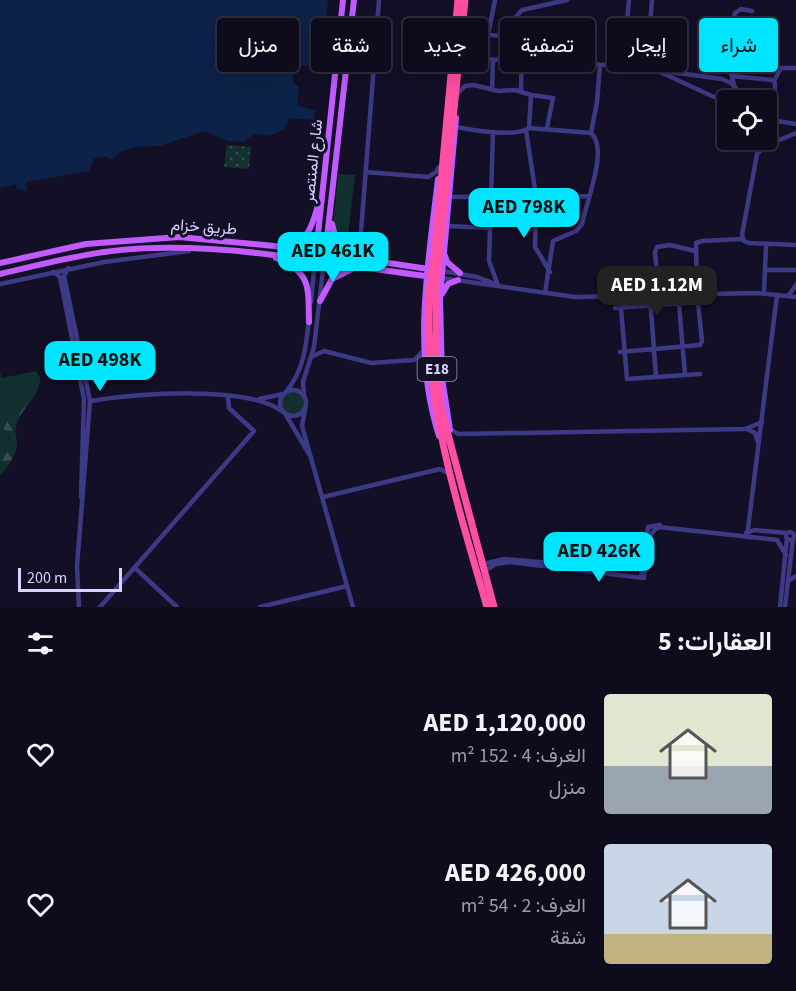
<!DOCTYPE html>
<html lang="ar">
<meta charset="utf-8">
<style>
body{margin:0;font-family:"Source Sans 3",Vazirmatn,sans-serif;background:#171425;color:#f1f3f6;direction:rtl;height:100vh;display:flex;flex-direction:column;font-size:22px;white-space:nowrap}
*{box-sizing:border-box;margin:0}
p{font-size:20px;color:#9b9ba3}
.icon{flex:none;width:33px;height:33px;fill:none;stroke:currentColor;stroke-width:2;stroke-linecap:round;stroke-linejoin:round}
.map{position:relative;height:607px;overflow:hidden;direction:ltr}
.side{display:flex;flex-direction:column;background:#0e0b1c;flex:1}
.side>*{flex:none}
.guide{position:absolute;left:18px;top:18px;width:760px;height:54px;direction:rtl;display:flex;gap:12px}
.buttons{position:absolute;left:717px;top:90px;display:grid;gap:12px}
.buttons a{display:grid;place-items:center;width:60px;height:60px;border-radius:6px;background:#0e0b1c;box-shadow:0 6px 24px #0002,0 0 0 2px #2e2b3b;font-size:30px}
.scale{position:absolute;left:18px;bottom:15px;width:104px;box-sizing:border-box;padding-left:6px;border:3px solid #d9d4ff;border-top:0;font-size:16px;line-height:21px;white-space:nowrap;color:#d9d4ff;-webkit-text-stroke:4px #130f26;paint-order:stroke}
.price{position:absolute;translate:-50% -51px;padding:0 14px;border-radius:12px;background:#00e5ff;color:#111;font-size:20px;line-height:39px;filter:drop-shadow(0 2px 3px #0008)}
.price::after{content:'';position:absolute;left:50%;top:36px;width:18px;height:14px;margin-left:-9px;background:inherit;clip-path:polygon(0 0,100% 0,50% 100%)}
.price.active{background:#222;color:#fff}
ul{padding:0;list-style:none}
li{display:flex;align-items:center;gap:18px;height:150px;padding:0 24px}
li span{display:grid;place-items:center;flex:none;width:168px;height:120px;border-radius:6px;color:#555}
li>.icon{margin-inline-start:auto}
span .icon{width:72px;height:72px;fill:#fffc;stroke-width:1}
li b{font-size:26px}
h2{display:flex;justify-content:space-between;align-items:center;height:72px;padding:0 24px;font-size:26px}
.tag{padding:0 21px;border-radius:6px;background:#0e0b1c;box-shadow:0 6px 24px #0002,0 0 0 2px #2e2b3b;font-size:21px;line-height:54px}
.tag.active{background:#00e5ff;color:#111}
.map>svg:first-child{display:block}
.grass{fill:#12302f}
.forest{fill:url(#forest-firs)}
.park{fill:url(#park-dots)}
.water{fill:#0c2248}
.lines{fill:none;stroke-linecap:round;stroke-linejoin:round}
.minor{stroke:#3d3a85;stroke-width:4.5}
.major{stroke:#c25bff;stroke-width:6}
.highway{stroke:#ff4fa3;stroke-width:7}
.highway-bridge{stroke:#ff4fa3;stroke-width:7}
.labels{text-anchor:middle;stroke-width:6;stroke-linejoin:round;paint-order:stroke}
.shield{fill:#130f26;stroke:#9e99be;stroke-width:1.5}
.shield-label{font-size:15px;font-weight:bold;fill:#d9d4ff}
.street-label{font-size:16px;fill:#d9d4ff;stroke:#130f26}
</style>
<div class="map">
<svg width="796" height="607" viewBox="0 0 796 607">
<defs>
<pattern id="forest-firs" width="22" height="20" patternUnits="userSpaceOnUse" patternTransform="scale(1.5)"><rect width="22" height="20" fill="#12302f"/><path d="M5 1l3.5 6h-7zM16 11l3.5 6h-7z" fill="#344d4e"/></pattern>
<pattern id="park-dots" width="8" height="8" patternUnits="userSpaceOnUse" patternTransform="scale(1.5)"><rect width="8" height="8" fill="#12302f"/><path d="M2 2h.1M6 6h.1" fill="none" stroke="#344d4e" stroke-width="1.8" stroke-linecap="round"/></pattern>
</defs>
<rect width="100%" height="100%" fill="#130f26"/>
<path class="grass" d="M338 174 355 175 347 244 339 241 333 226Z
M36 371 40 377 35 378V386L19 403 0 410V372L2 378Z
M282 403a11 11 0 1 1 22 0a11 11 0 1 1-22 0Z
M0 423 7 429 10 442 0 452Z"/>
<path class="forest" d="M40 377C41 396 22 407 17 423 14 431 16 434 17 442 18 452 8 468 0 475V452L10 442V437L0 423V410L19 403 35 386 34 378Z"/>
<path class="park" d="M227 145 251 147 249 169 224 167Z"/>
<path class="water" d="M0 0H328L321 65 297 66 293 74V83L299 87 297 106 315 110 314 120 289 118 285 129 269 136 254 134 244 142 228 141 205 131 159 146 134 147 120 152 111 160 106 156 94 158 89 171 26 182 27 191 17 189 16 184 0 188Z"/>
<g class="lines">
<path class="minor" d="M462 33 502 36 541 44 579 60 600 65 633 63 658 71 714 97H742
M488 35 495 0
M625 35 679 39
M512 38 514 19 522 10 567 0
M649 38 652 0
M460 55 496 60 509 55H533L541 44
M502 59V36
M623 65 629 0
M664 71 722 79 731 83 747 100
M732 76 772 80 775 83 774 119
M774 81 781 68H796
M735 88 730 70 733 23 735 13 741 9 752 11
M492 90 493 60
M521 91 522 41
M457 94 465 86 474 85 498 91 515 90 531 95 553 98 547 128
M766 113 777 121 796 124
M456 127C473 130 515 138 529 128L591 133
M529 128 531 95
M526 130 536 196 535 247 550 272
M493 132 489 261 498 285
M796 133 765 146 757 154 742 235 744 241 749 243 796 245
M366 172 428 177 436 172 439 167
M451 197 588 196
M448 226 490 228
M359 258 379 0
M68 268 64 276 90 401 77 566 79 607
M765 270H796
M442 271 477 277 498 285
M53 272 60 277 84 399 81 497
M441 278 575 297 756 293 796 297
M0 284 104 262 189 251
M545 293 553 241 576 231 582 224C586 203 609 148 591 133L597 102 600 65
M764 293 766 246
M697 294 696 243 702 241 742 239
M650 296 656 377
M659 296 655 252 657 247 670 245 695 251
M788 296 796 285
M311 302 315 260
M679 304 685 375
M615 308 698 302 702 341 700 345 620 352
M621 308 627 379 700 374
M311 357 324 351 371 363 414 360 423 351
M280 403a13 13 0 1 1 26 0a13 13 0 1 1-26 0Z
M286 392C304 370 306 347 309 319
M304 395 303 382 314 347 324 262
M259 399 283 394
M90 401C135 394 247 384 283 412
M305 410 302 426 353 607
M286 415 309 454
M449 428 458 434 745 429 762 422
M747 429 755 433 758 442
M323 497 440 469 450 474
M786 536a4 4 0 1 1 8 0a4 4 0 1 1-8 0Z
M746 533 754 530 787 533
M747 537 777 295
M484 564 504 559 550 563
M135 568 177 607
M486 570 496 564 510 562 644 578C646 563 644 533 659 527L777 540 786 555
M641 577 648 527 660 525
M788 581 796 576
M100 607 254 431 229 408 228 397
M260 607 347 586
M780 607 787 538
M785 607 793 539"/>
<path class="major" d="M438 179C428 265 412 352 439 436
M332 224 337 243 353 256
M286 245C308 244 313 223 318 205
M316 253 343 0
M325 255 354 0
M445 256 447 262 460 273
M276 258C312 273 308 287 309 322
M0 263 86 244 179 237 274 246 442 271
M0 274C52 262 103 248 157 248 252 246 347 267 441 278
M442 294 448 284 458 280
M320 301 332 279 354 268
M450 430 442 378 440 297 456 118"/>
<path class="highway" d="M434 257 458 0
M439 258 465 0
M430 285C421 395 457 502 487 607
M436 285V361L441 408 494 607"/>
<path class="highway-bridge" d="M430 285 434 257
M436 285 439 258"/>
</g>
<g class="labels">
<rect class="shield" x="417.5" y="357" width="39" height="24" rx="4.5"/>
<g class="shield-label">
<text x="437" y="374">E18</text>
</g>
<g class="street-label">
<text transform="translate(312 161) rotate(-84)" y="6">شارع المنتصر</text>
<text transform="translate(204 226) rotate(4)" y="6">طريق خزام</text>
</g>
</g>
</svg>
<div class="buttons">
<a><svg class="icon" aria-label="locate" viewBox="0 0 24 24"><circle cx="12" cy="12" r="6"/><path d="M12 2v4M12 18v4M2 12h4M18 12h4"/></svg></a>
</div>
<div class="scale">200 m</div>
<b class="price" style="left:524px;top:239px">AED 798K</b>
<b class="price" style="left:333px;top:283px">AED 461K</b>
<b class="price active" style="left:657px;top:317px">AED 1.12M</b>
<b class="price" style="left:100px;top:392px">AED 498K</b>
<b class="price" style="left:599px;top:583px">AED 426K</b>
<div class="guide">
<a class="tag active">شراء</a>
<a class="tag">إيجار</a>
<a class="tag">تصفية</a>
<a class="tag">جديد</a>
<a class="tag">شقة</a>
<a class="tag">منزل</a>
</div>
</div>
<section class="side">
<h2>العقارات: 5<svg class="icon" aria-label="filters" viewBox="0 0 24 24"><path d="M4 7h16M4 17h16"/><circle cx="9" cy="7" r="2"/><circle cx="15" cy="17" r="2"/></svg></h2>
<ul>
<li><span style="background:linear-gradient(#dfe7d0 60%,#9aa5b1 0)"><svg class="icon" aria-label="home" viewBox="0 0 24 24"><path d="M3 11l9-7 9 7M6 9v11h12V9"/></svg></span><div><b>AED 1,120,000</b><p>الغرف: 4 · 152 m²</p><p>منزل</p></div><svg class="icon" aria-label="heart" viewBox="0 0 24 24"><path d="M12 20l-8-8c-3-5 5-10 8-4 3-6 11-1 8 4z"/></svg></li>
<li><span style="background:linear-gradient(#c9d6e8 75%,#c2b280 0)"><svg class="icon" aria-label="home" viewBox="0 0 24 24"><path d="M3 11l9-7 9 7M6 9v11h12V9"/></svg></span><div><b>AED 426,000</b><p>الغرف: 2 · 54 m²</p><p>شقة</p></div><svg class="icon" aria-label="heart" viewBox="0 0 24 24"><path d="M12 20l-8-8c-3-5 5-10 8-4 3-6 11-1 8 4z"/></svg></li>
</ul>
</section>
